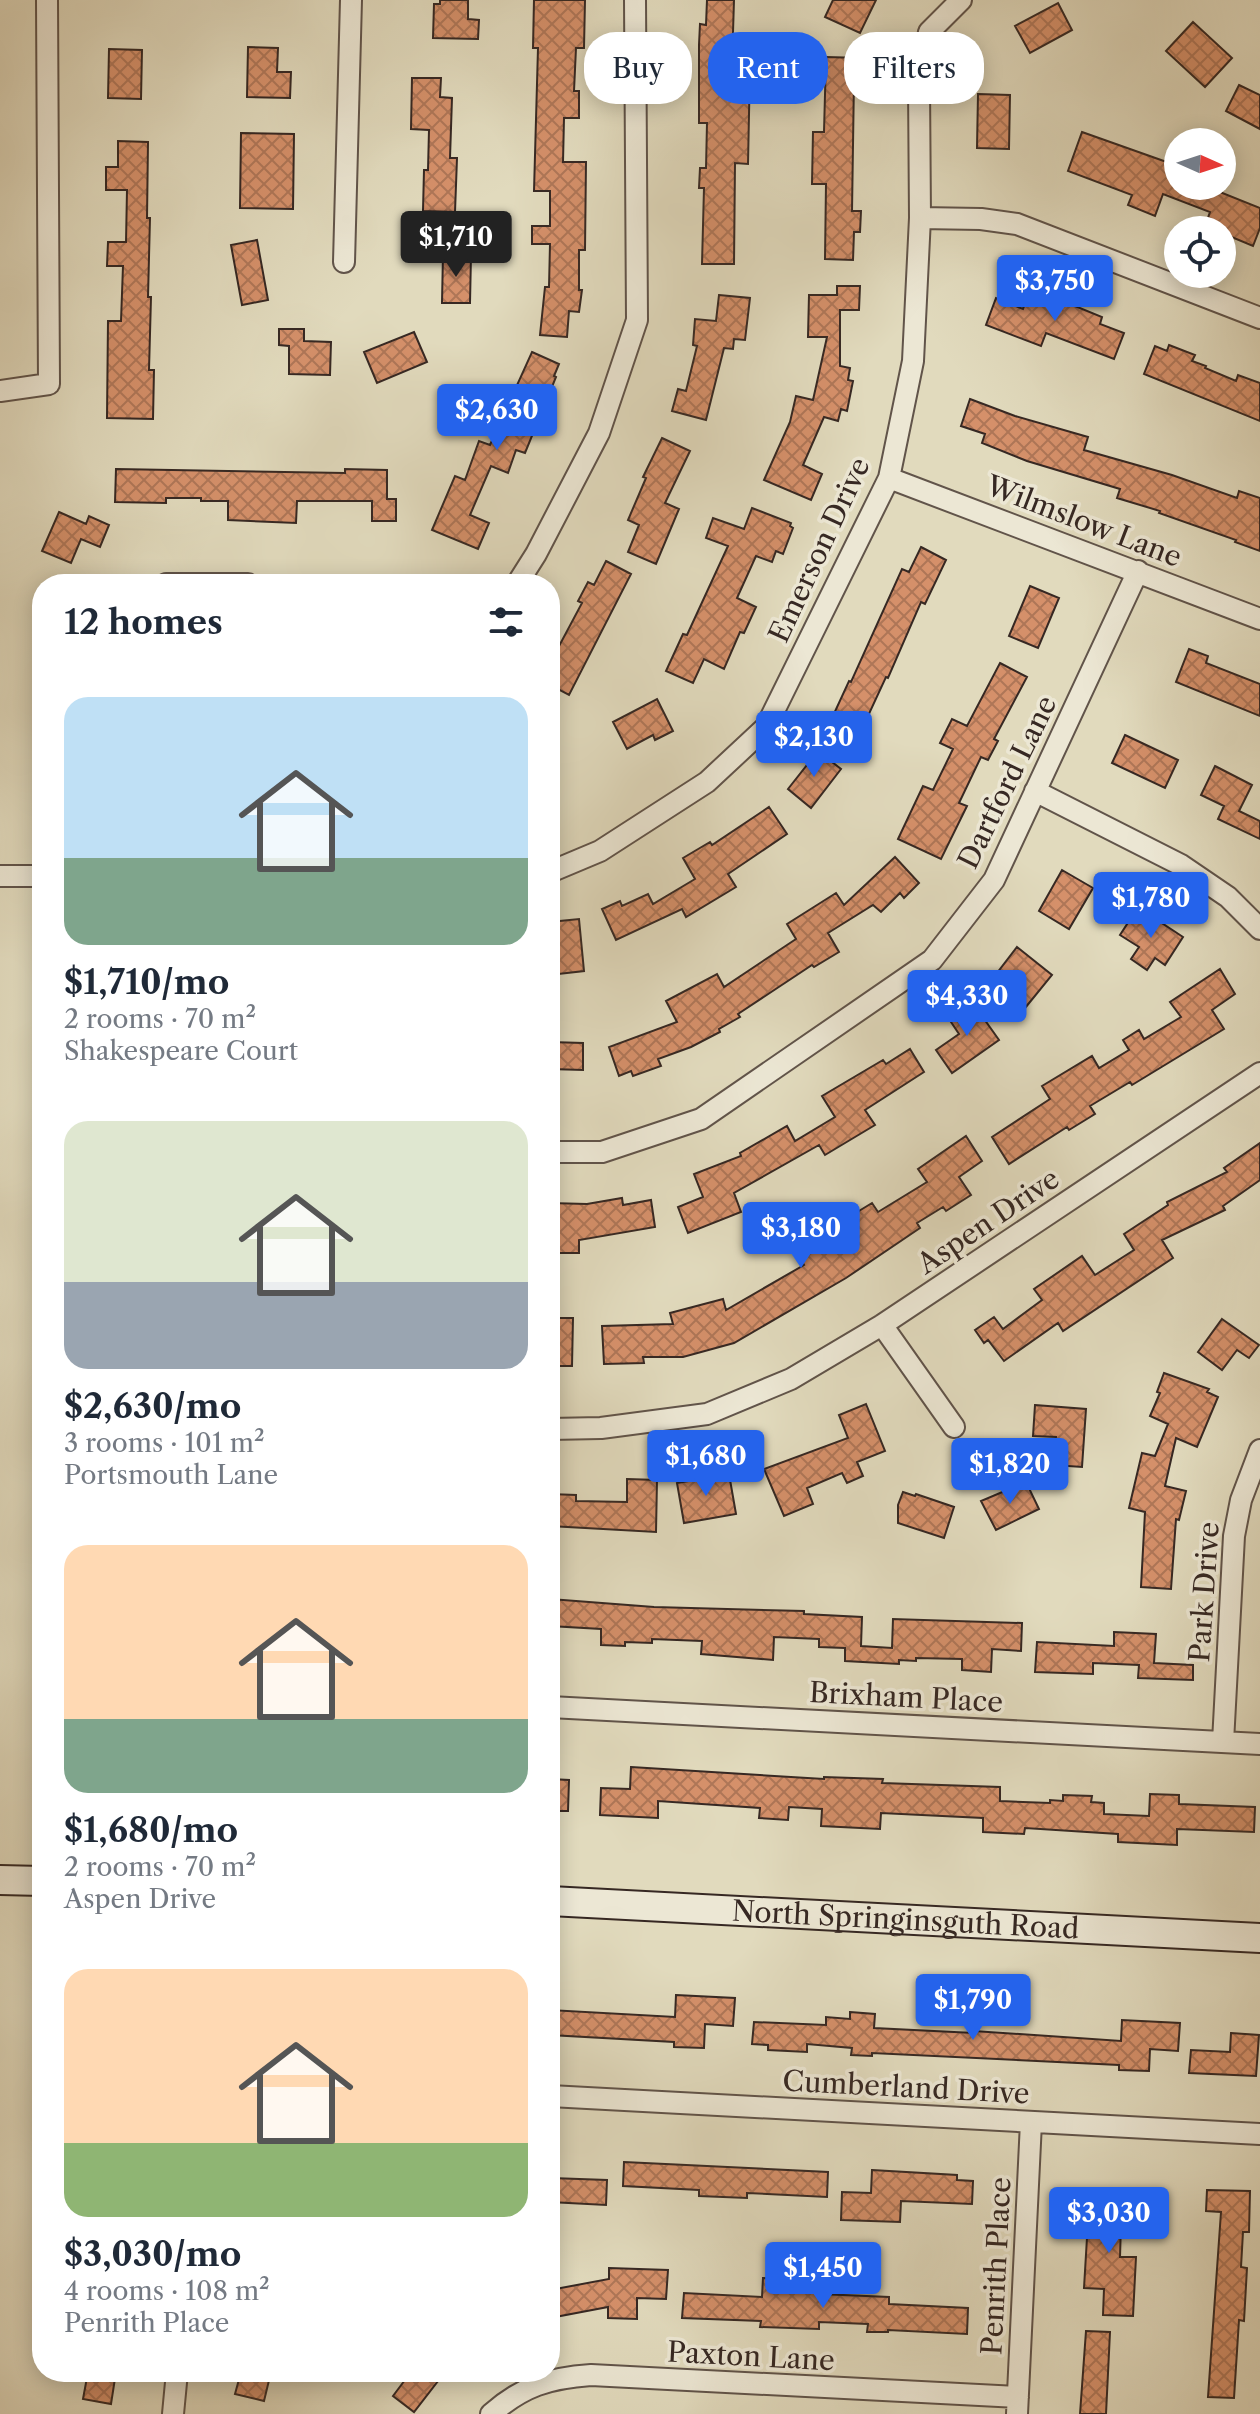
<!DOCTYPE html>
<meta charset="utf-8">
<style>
body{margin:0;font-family:"Libre Caslon Text",serif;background:#f2f2f3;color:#1f2937;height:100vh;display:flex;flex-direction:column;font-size:30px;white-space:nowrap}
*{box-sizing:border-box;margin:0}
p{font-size:26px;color:#747a83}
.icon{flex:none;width:44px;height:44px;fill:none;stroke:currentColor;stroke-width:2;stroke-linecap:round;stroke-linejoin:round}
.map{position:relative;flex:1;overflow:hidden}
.sheet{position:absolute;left:32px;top:574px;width:528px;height:1808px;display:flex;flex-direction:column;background:#fff;border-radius:32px;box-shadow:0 4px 20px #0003}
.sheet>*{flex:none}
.top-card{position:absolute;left:584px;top:32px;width:556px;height:72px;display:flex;gap:16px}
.needle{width:52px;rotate:93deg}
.buttons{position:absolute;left:1164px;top:128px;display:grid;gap:16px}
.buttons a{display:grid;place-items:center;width:72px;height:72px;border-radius:50%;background:#fff;box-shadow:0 4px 20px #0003;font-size:40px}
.price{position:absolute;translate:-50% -68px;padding:0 18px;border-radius:8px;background:#2563eb;color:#fff;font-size:26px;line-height:52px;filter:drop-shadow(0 2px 4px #0008)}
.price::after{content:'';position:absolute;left:50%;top:48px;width:24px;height:18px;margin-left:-12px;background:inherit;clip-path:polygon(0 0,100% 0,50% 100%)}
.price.current{background:#222;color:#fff}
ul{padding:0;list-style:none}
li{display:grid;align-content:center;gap:16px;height:424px;padding:0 32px}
li span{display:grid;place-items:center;height:248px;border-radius:24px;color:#555}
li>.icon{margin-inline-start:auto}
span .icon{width:144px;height:144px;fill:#fffc;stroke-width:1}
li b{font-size:34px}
h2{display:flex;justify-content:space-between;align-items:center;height:96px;padding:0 32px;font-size:34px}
.tag{padding:0 28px;border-radius:32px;background:#fff;box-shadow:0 4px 20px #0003;font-size:28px;line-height:72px}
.tag.current{background:#2563eb;color:#fff}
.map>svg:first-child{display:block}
.building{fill:url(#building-cross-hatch);stroke:#362823;stroke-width:2}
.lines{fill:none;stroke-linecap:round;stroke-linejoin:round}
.street-casing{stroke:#61544a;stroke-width:24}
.secondary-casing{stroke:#362823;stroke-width:32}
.street{stroke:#ece7d4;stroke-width:20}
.secondary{stroke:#ece7d4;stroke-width:28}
.labels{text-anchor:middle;stroke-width:7;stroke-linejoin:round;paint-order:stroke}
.street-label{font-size:28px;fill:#362823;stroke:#ece7d4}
</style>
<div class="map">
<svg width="1260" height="2414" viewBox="0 0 1260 2414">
<defs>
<pattern id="building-cross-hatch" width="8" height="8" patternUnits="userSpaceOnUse" patternTransform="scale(2)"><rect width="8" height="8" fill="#d5906a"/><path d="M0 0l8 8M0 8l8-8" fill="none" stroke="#ae7657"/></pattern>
</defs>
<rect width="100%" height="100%" fill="#e1dabd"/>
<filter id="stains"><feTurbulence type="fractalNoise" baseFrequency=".0025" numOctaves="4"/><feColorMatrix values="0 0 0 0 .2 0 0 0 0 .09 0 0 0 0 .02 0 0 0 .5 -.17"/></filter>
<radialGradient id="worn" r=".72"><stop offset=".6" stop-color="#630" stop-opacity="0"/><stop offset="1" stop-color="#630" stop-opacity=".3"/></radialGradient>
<path class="building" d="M440 0H468V19L479 20 478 39 433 38 434 4H440Z
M534 0H585L584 48H576L574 91H579V118H564L563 162H586L585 250H579V290H582L579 312 569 311 567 337 540 335 545 287H549L550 244H532V226H550V191H534L538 48H533Z
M707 0H734L732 65H750L748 164 735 163 734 264H702L704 188H699L700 168H706L707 123H699V45L700 24 706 25Z
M833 0H876L860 33 825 17Z
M1058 3 1072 30 1030 53 1015 26Z
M1193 22 1232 58 1205 87 1166 51Z
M248 47 278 48 277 72H291L290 98 247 97Z
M109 49 142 50 141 99 108 98Z
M826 57 862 58 861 79H854L852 211H861L860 232H854L853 260 825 259 826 184H812L813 132H824Z
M412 78H441L440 97 452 98 450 158H457L455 212 423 211 424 170H428L429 130 411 129Z
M1239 85 1260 95V129L1226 111Z
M978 94 1010 95 1009 149 977 148Z
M1082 132 1178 166V186H1205L1260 208V228L1253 246 1222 233V230L1205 226 1210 212 1163 194 1155 216 1128 205 1132 195 1068 171Z
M241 133 294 134 293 209 240 208Z
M118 141 148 142 147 218H150L148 297H151L149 370H154L153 419 107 418 108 321H121L123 266H107L108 242H126L127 190H106V167H118Z
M257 240 268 300 242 305 231 245Z
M443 254 471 255 470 303H442Z
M837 286H860L859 310H840V366L850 368 848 380 853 381 847 411 841 409 838 421 824 417 803 465 822 474 811 500 764 480 790 422 796 396 813 400 827 337H808L809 295H837Z
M1031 288 1102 317 1100 324 1124 333 1114 359 1046 333 1041 346 986 325 996 298 1023 309Z
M719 295 750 298 745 340 734 339 733 349 724 348 706 420 672 411 678 389 686 391 697 346 693 345 695 319 716 321Z
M279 329H304V341L331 342 330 375 289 374V346L279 345Z
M414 332 427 362 377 383 364 352Z
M1169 345 1195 355 1192 361 1206 366 1205 368 1236 381 1238 375 1260 383V421L1144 374 1155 346 1167 351Z
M532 352 559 364 554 376 556 377 525 453 516 450 508 473 491 466 470 515 489 523 478 549 432 530 455 476 465 480 479 441 490 445Z
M970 399 1015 416 1088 437 1084 450 1172 475 1237 498 1239 491 1260 498V551L1235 542 1236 540 1159 513 1160 511 1117 498 1120 489 1027 461 982 443 985 434 961 426Z
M662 438 690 451 665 503 679 509 656 564 628 552 639 525 628 520 646 478 643 477Z
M116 469 345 473V469L387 470V499H396V521H372V501H297L296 523 228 520V501H201V498H166V503L115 502Z
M752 508 791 523 790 526 793 528 783 554 776 551 772 562 756 556 737 598 756 607 744 633 740 632 724 669 704 659 693 683 666 671 683 634 687 635 728 546 706 538 713 518 744 529Z
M59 512 86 524 89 516 109 525 100 547 81 539 71 563 42 551Z
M921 547 946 560 925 604 921 602 888 678 886 677 855 744 826 731 849 681 851 682 902 569 909 572Z
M606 561 631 574 569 695 550 685V663L582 603 578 601 588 582 594 585Z
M1030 586 1059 598 1038 648 1009 636Z
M1189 649 1208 656 1206 663 1260 684V716L1176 682Z
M1000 663 1027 677 994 739 998 741 988 760 981 757 959 803 967 806 941 859 898 839 923 786 933 790 953 749 940 743 952 719 967 726Z
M657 699 673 731 655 740 653 735 627 749 613 722Z
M1125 735 1178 760 1165 788 1112 763Z
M818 751 841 769 811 808 788 789Z
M1215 766 1252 785 1239 811 1260 821V839L1218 819 1224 806 1201 795Z
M769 807 787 834 728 874 736 887 686 917 682 909 616 940 602 909 620 901 622 906 648 894 653 904 695 879 683 858 710 842 712 845Z
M895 857 919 883 904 898 900 893 881 912 873 905 828 933 839 952 814 967 812 965 738 1014 740 1017 719 1029 720 1032 691 1047 658 1059 661 1066 633 1076 631 1071 619 1076 609 1047 677 1022 666 1001 717 974 724 987 796 939 787 924 836 893 844 905Z
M1062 870 1093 888 1069 929 1039 911Z
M1135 912 1148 921 1151 916 1183 937 1165 965 1155 958 1147 970 1131 959 1139 947 1120 935Z
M579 919 584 971 550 975V922Z
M1017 947 1052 975 1021 1013 987 986Z
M1220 969 1235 994 1212 1010 1224 1029 1132 1085 1130 1082 1090 1106 1095 1114 1069 1130 1067 1127 1009 1164 992 1137 1050 1099 1042 1086 1092 1056 1099 1068 1129 1050 1123 1040 1139 1030 1144 1039 1181 1017 1170 1002Z
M972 1002 999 1040 952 1073 936 1050 959 1034 949 1019Z
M550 1042 583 1043V1070L550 1069Z
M910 1049 924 1072 865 1110 875 1125 825 1155 819 1145 734 1193 741 1212 688 1233 678 1207 703 1197 694 1174 741 1156 740 1153 787 1126 795 1141 835 1117 822 1096 883 1060 886 1064Z
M966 1136 982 1161 959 1177 971 1195 946 1211 943 1207 917 1223 920 1228 846 1278 734 1343 683 1357H643L644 1363 604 1364 602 1326 673 1324 670 1313 723 1299 726 1310 804 1265 795 1250 872 1203 878 1212 927 1182 918 1169Z
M1260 1143V1180L1223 1206 1225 1210 1162 1240 1173 1258 1063 1331 1058 1323 1004 1361 988 1340 984 1343 975 1330 994 1317 1003 1329 1042 1300 1034 1289 1082 1256 1095 1275 1134 1250 1124 1234 1168 1205 1167 1202 1227 1172 1224 1168Z
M622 1198 623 1205 651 1200 655 1227 579 1240V1253H550V1203L587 1204Z
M550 1318H573L572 1366H551Z
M1222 1319 1259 1345 1249 1358 1237 1350 1222 1370 1198 1352Z
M1164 1373 1209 1389 1207 1392 1218 1397 1197 1447 1176 1438 1165 1486 1186 1491 1179 1520 1176 1519 1171 1589 1141 1587 1145 1512 1129 1508 1142 1453 1155 1456 1168 1424 1150 1416 1160 1393 1157 1392Z
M866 1404 885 1451 857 1462 863 1476 847 1483 842 1473 807 1488 813 1504 784 1516 764 1469 848 1438 839 1415Z
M1035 1405 1086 1409 1082 1467 1054 1465 1056 1437 1033 1436Z
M729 1474 736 1514 684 1523 677 1483Z
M627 1479 657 1480 656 1532 550 1526V1494L576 1495V1501L627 1502Z
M1026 1482 1039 1509 996 1530 981 1501Z
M903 1492 915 1496 916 1494 954 1507 944 1538 898 1523V1505Z
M550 1599 654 1607 804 1611V1614L862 1617 861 1646 892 1648 893 1619 1022 1623 1021 1651 992 1649 991 1672 962 1670V1659L916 1658V1661L899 1660V1664L845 1661V1648L819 1647V1639L774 1637 773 1660 701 1654 702 1641 652 1639V1643L625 1642V1646L601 1645V1629L550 1626Z
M1114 1632 1156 1634 1154 1663 1193 1665V1680L1138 1678 1139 1665 1093 1663V1674L1035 1672 1037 1642 1114 1646Z
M631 1767 824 1779V1777L883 1779 882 1783 1000 1787V1801L1050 1803V1800L1063 1801V1795L1092 1796 1091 1802 1104 1803V1814L1149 1816 1150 1794 1179 1795V1804L1255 1807 1254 1832 1177 1829V1845L1118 1842V1834L1025 1828 1024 1834 983 1832V1818L881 1813 880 1829 821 1826 822 1809 789 1807 788 1820 759 1818 760 1808 658 1801V1818L600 1815 601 1788 630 1789Z
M550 1779 569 1780 568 1811H550Z
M676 1995 735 1998 733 2026 705 2024 704 2048 674 2047V2042L550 2035V2010L675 2017Z
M850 2012 875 2014 874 2028 974 2033V2031L1121 2041 1122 2020 1180 2023 1178 2051 1150 2049 1149 2071 1119 2070V2065L872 2053V2056L851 2055 852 2048 807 2044V2052L768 2050V2045L752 2044 754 2022 826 2025V2017L850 2019Z
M1231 2033 1259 2035 1256 2076 1189 2073 1191 2050 1230 2052Z
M624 2162 828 2172 827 2197 747 2193V2198L699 2196V2190L623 2186Z
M872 2170 957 2175V2180L973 2181 972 2204 901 2201 900 2222 841 2220 842 2192 871 2193Z
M551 2178 607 2180 606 2205 550 2202Z
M1095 2190 1122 2191 1120 2257H1136L1133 2316 1103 2315 1104 2289 1084 2288 1089 2204H1094Z
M1207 2190 1250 2191 1249 2232H1243L1241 2267 1247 2268 1244 2321 1239 2320 1234 2398 1208 2397 1221 2212 1206 2211Z
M609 2268 668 2270 666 2299 637 2298V2319L608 2318V2307L550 2318V2290L609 2279Z
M763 2278 821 2280 820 2294 889 2297V2304L968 2308 967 2334 888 2330V2332H867L868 2324 819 2322V2329L760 2327 761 2321 682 2318 684 2293 762 2297Z
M1086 2331 1110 2332 1106 2414H1080Z
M88 2372H116L111 2404 83 2399Z
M241 2372H271L264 2401 235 2394Z
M411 2372H445L414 2412 393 2396Z"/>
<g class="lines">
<defs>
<path id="street" d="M920 218 981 219 1017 224 1260 318
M344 262 351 0
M0 391 49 384 47 0
M889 478 1260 619
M166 584H248
M517 584 536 554 599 433 637 320 635 0
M1035 791 1181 865 1228 897 1260 929
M550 872 600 851 707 782 766 727 889 478 913 361 920 218 919 85 929 32 961 0
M0 876H42
M550 1152H602L701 1119 932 960 994 880 1138 571
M882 1325 954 1427
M550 1429 601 1428 707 1414 791 1379 882 1325 1260 1073
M550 1707 1260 1744
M1223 1742 1234 1536 1241 1500 1260 1450
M550 2096 1260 2134
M173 2414 177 2372
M491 2414C523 2386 549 2378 591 2375L1018 2397
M1017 2414 1031 2122"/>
<g id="secondary">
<path d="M0 1880 42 1881"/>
<path id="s1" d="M550 1901 1260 1938"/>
</g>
</defs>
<use href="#street" class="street-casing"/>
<use href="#secondary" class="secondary-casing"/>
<use href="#street" class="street"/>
<use href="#secondary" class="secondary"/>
</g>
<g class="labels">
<g class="street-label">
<text transform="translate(1084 521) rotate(21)" y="10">Wilmslow Lane</text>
<text transform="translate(819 550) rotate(-65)" y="10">Emerson Drive</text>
<text transform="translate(1007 782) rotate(-64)" y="10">Dartford Lane</text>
<text transform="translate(988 1221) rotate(-34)" y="10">Aspen Drive</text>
<text transform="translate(1204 1592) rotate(-86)" y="10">Park Drive</text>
<text transform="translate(906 1697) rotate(3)" y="10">Brixham Place</text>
<text dy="10" stroke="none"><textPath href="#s1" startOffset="356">North Springinsguth Road</textPath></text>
<text transform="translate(906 2087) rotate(3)" y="10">Cumberland Drive</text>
<text transform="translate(996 2266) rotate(-87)" y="10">Penrith Place</text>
<text transform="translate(751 2356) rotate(3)" y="10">Paxton Lane</text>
</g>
</g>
<rect width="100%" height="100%" filter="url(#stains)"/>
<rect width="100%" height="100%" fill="url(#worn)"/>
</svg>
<div class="buttons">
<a><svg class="needle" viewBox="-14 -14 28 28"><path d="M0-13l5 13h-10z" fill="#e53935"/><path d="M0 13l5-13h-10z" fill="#747a83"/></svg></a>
<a><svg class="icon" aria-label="locate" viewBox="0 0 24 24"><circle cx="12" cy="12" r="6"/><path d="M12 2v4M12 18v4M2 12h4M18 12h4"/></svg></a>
</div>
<b class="price current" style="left:456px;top:279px">$1,710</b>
<b class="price" style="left:1055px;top:323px">$3,750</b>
<b class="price" style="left:497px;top:452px">$2,630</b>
<b class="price" style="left:814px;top:779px">$2,130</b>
<b class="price" style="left:1151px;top:940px">$1,780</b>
<b class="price" style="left:967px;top:1038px">$4,330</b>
<b class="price" style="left:801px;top:1270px">$3,180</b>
<b class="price" style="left:706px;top:1498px">$1,680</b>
<b class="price" style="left:1010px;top:1506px">$1,820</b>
<b class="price" style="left:973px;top:2042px">$1,790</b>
<b class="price" style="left:1109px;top:2255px">$3,030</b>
<b class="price" style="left:823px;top:2310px">$1,450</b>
<div class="top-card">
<a class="tag">Buy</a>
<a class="tag current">Rent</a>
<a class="tag">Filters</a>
</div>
<section class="sheet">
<h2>12 homes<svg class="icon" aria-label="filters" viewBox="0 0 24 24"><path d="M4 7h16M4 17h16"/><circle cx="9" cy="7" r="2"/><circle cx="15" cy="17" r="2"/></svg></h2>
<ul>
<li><span style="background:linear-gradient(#bfe0f5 65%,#7fa58c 0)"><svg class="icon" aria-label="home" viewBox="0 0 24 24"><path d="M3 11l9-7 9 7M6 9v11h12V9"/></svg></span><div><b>$1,710/mo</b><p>2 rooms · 70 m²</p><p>Shakespeare Court</p></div></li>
<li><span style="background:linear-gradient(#dfe7d0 65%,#9aa5b1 0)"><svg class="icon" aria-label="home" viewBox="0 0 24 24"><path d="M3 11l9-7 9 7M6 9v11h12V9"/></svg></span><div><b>$2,630/mo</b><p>3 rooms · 101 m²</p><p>Portsmouth Lane</p></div></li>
<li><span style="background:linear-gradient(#ffd9b3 70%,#7fa58c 0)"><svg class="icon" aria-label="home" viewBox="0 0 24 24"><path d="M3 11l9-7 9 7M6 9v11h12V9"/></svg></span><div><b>$1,680/mo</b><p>2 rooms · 70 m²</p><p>Aspen Drive</p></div></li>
<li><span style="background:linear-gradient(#ffd9b3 70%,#8fb573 0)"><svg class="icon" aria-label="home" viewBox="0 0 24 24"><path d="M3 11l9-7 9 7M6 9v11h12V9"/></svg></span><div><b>$3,030/mo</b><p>4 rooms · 108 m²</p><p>Penrith Place</p></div></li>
</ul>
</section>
</div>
